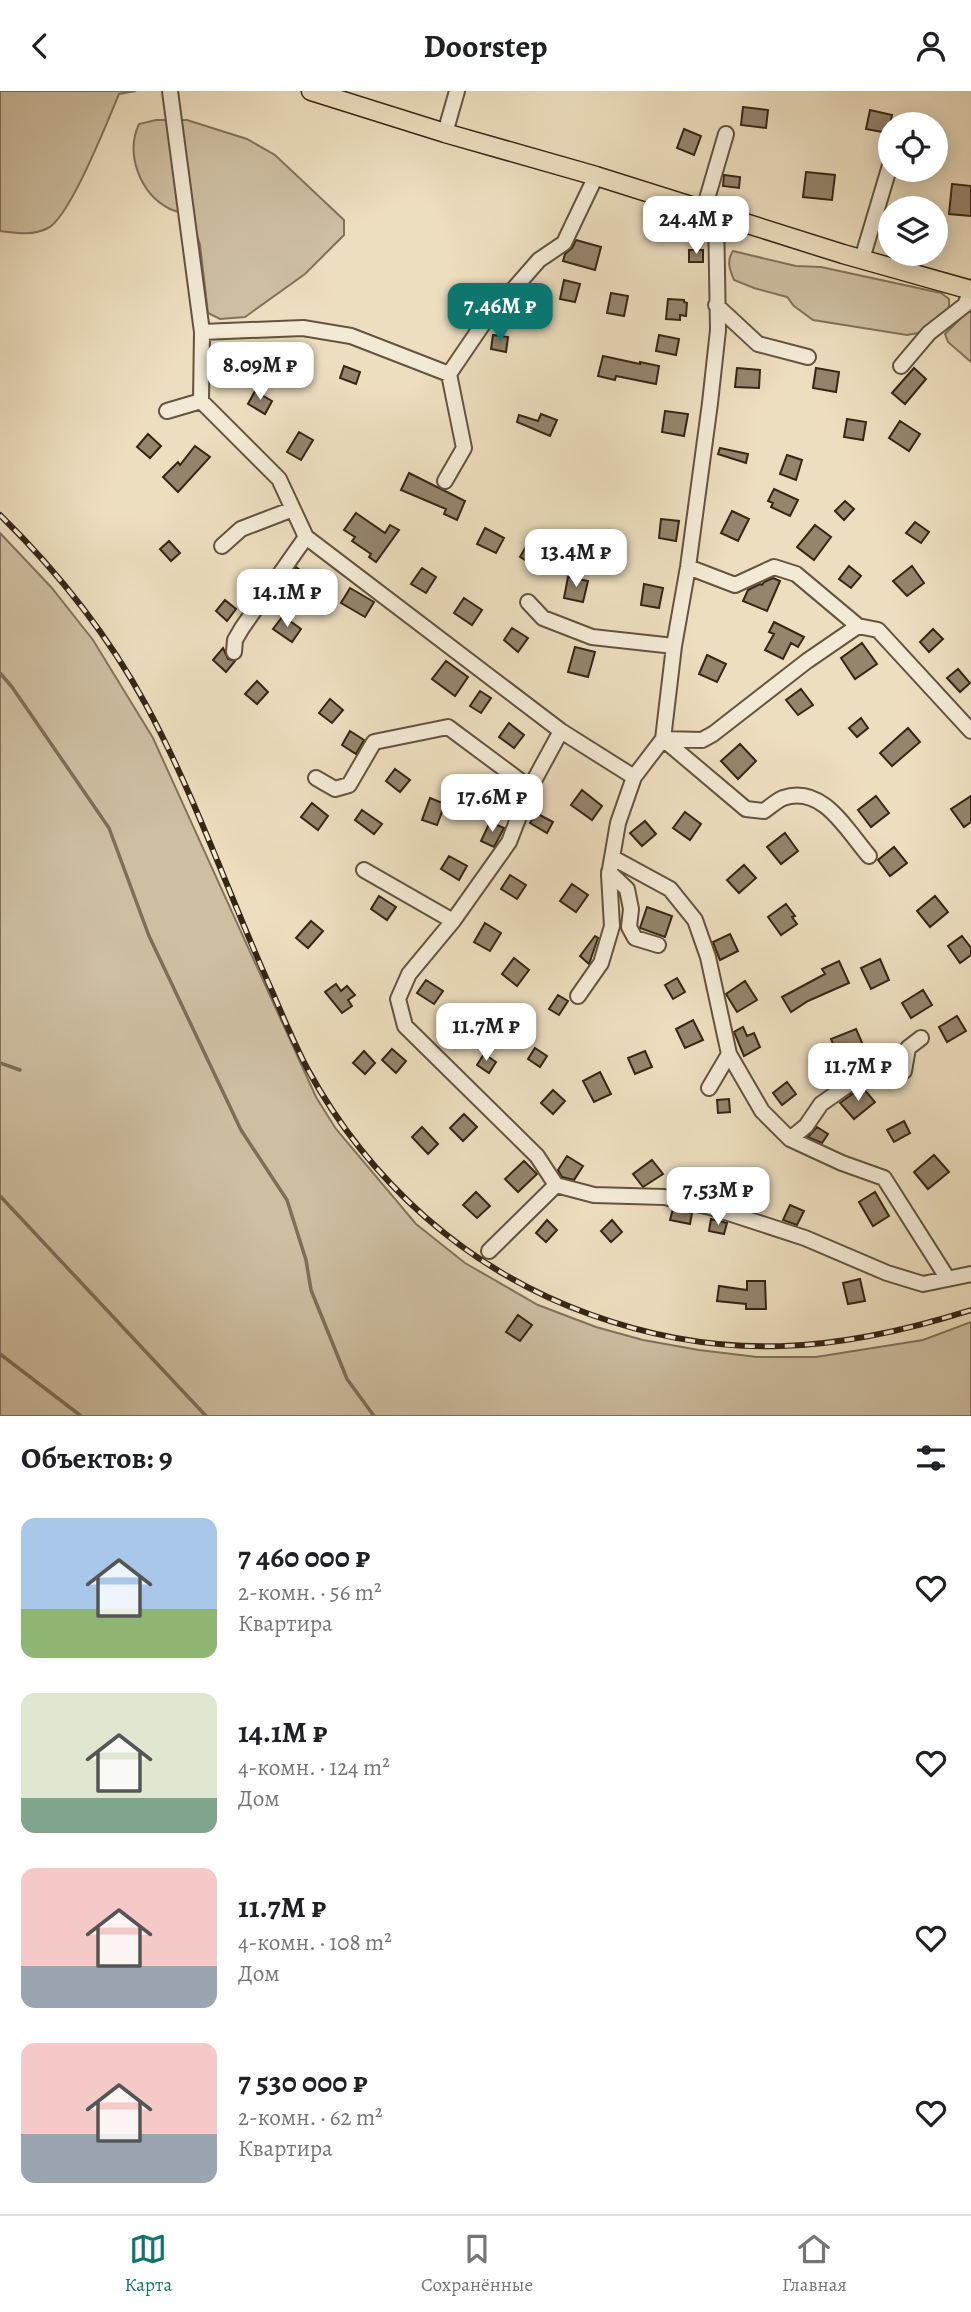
<!DOCTYPE html>
<html lang="ru">
<meta charset="utf-8">
<style>
body{margin:0;font-family:Alegreya,serif;background:#f2f2f2;color:#202124;height:100vh;display:flex;flex-direction:column;font-size:26px;white-space:nowrap}
*{box-sizing:border-box;margin:0}
p{font-size:23px;color:#757577}
.icon{flex:none;width:38px;height:38px;fill:none;stroke:currentColor;stroke-width:2;stroke-linecap:round;stroke-linejoin:round}
.map{position:relative;height:1325px;overflow:hidden}
.side{display:flex;flex-direction:column;background:#fff;flex:1}
.side>*{flex:none}
.controls{position:absolute;left:878px;top:21px;display:grid;gap:14px}
.controls a{display:grid;place-items:center;width:70px;height:70px;border-radius:50%;background:#fff;box-shadow:0 4px 18px #0003;font-size:35px}
.price{position:absolute;translate:-50% -60px;padding:0 16px;border-radius:14px;background:#fff;color:#222;font-size:23px;line-height:46px;filter:drop-shadow(0 2px 4px #0008)}
.price::after{content:'';position:absolute;left:50%;top:42px;width:21px;height:16px;margin-left:-10px;background:inherit;clip-path:polygon(0 0,100% 0,50% 100%)}
.price.selected{background:#0f766e;color:#fff}
ul{padding:0;list-style:none}
li{display:flex;align-items:center;gap:21px;height:175px;padding:0 21px}
li span{display:grid;place-items:center;flex:none;width:196px;height:140px;border-radius:14px;color:#555}
li>.icon{margin-inline-start:auto}
span .icon{width:84px;height:84px;fill:#fffc;stroke-width:1}
li b{font-size:30px}
h2{display:flex;justify-content:space-between;align-items:center;height:84px;padding:0 21px;font-size:30px}
header{display:flex;justify-content:space-between;align-items:center;height:91px;padding:0 21px;background:#fff;font-size:32px;font-weight:700}
.tabs{display:flex;justify-content:space-around;align-items:center;height:98px;border-top:2px solid #e0e0e0;background:#fff;font-size:19px;color:#757577}
.tabs a{display:grid;justify-items:center;gap:4px}
.tabs .selected{color:#0f766e}
.map>svg:first-child{display:block}
.green{fill:#cebfa2;stroke:#82725c;stroke-width:2}
.lines{fill:none;stroke-linecap:round;stroke-linejoin:round}
.stream{stroke:#7f6e58;stroke-width:3.5}
.building{fill:#95856d;stroke:#362515;stroke-width:2}
.minor-casing{stroke:#645340;stroke-width:18}
.major-casing{stroke:#362515;stroke-width:21}
.minor{stroke:#f3ead5;stroke-width:14}
.major{stroke:#eddebf;stroke-width:18}
.rail-casing{stroke:#362515;stroke-width:6}
.rail{stroke:#f3ead5;stroke-width:3.5;stroke-dasharray:10;stroke-linecap:butt}
</style>
<header><svg class="icon" aria-label="back" viewBox="0 0 24 24"><path d="M15 5l-7 7 7 7"/></svg>Doorstep<svg class="icon" aria-label="person" viewBox="0 0 24 24"><circle cx="12" cy="8" r="4"/><path d="M4 21q1-7 8-7t8 7"/></svg></header>
<div class="map">
<svg width="971" height="1325" viewBox="0 0 971 1325">
<rect width="100%" height="100%" fill="#eddebf"/>
<filter id="stains"><feTurbulence type="fractalNoise" baseFrequency=".00286" numOctaves="4"/><feColorMatrix values="0 0 0 0 .2 0 0 0 0 .09 0 0 0 0 .02 0 0 0 .5 -.17"/></filter>
<radialGradient id="worn" r=".72"><stop offset=".6" stop-color="#630" stop-opacity="0"/><stop offset="1" stop-color="#630" stop-opacity=".3"/></radialGradient>
<path class="green" d="M0 0H136L119 3C108 29 70 126 48 137 33 145 16 142 0 140Z
M156 29H187L247 48 275 64 344 129V144L305 183 245 226 220 228 208 222 200 154 191 125C184 123 177 121 170 118 140 103 125 63 139 33Z
M733 160 796 175 821 176 941 202 949 208V219L918 242 907 244 813 229 794 215 787 206 754 197 734 189C730 179 726 170 733 160Z
M971 217V271L948 251 945 243Z
M0 442 51 496 93 549 153 647 316 1006 336 1038 416 1133 465 1172 538 1214 596 1236 643 1249 699 1259 757 1266H816L923 1249 971 1231V1325H0Z"/>
<g class="lines">
<path class="stream" d="M0 582 12 596 109 737 149 845 241 1039 287 1109 306 1169 311 1199 347 1288 374 1325
M0 972 20 979
M0 1105 206 1325
M0 1263 81 1325"/>
</g>
<path class="building" d="M743 16 768 19 766 37 741 34Z
M870 19 892 24 888 42 866 38Z
M684 38 701 45 694 64 677 57Z
M806 81 835 84 832 109 803 106Z
M724 84 740 86 739 97 723 95Z
M952 93 971 95V125L949 123Z
M576 149 601 156 595 179 563 170 565 163 572 157Z
M689 159H703V171H689Z
M564 189 580 193 575 211 560 208Z
M611 202 628 205 624 225 607 222Z
M668 208 684 209V211L687 212 686 225 680 224V229L666 228Z
M493 244 508 246 506 261 491 258Z
M659 244 679 248 676 264 656 260Z
M603 265 640 273V271L659 275 656 293 616 285 615 289 598 285Z
M344 275 360 281 356 293 340 287Z
M737 277 760 279 759 297 735 296Z
M816 277 839 281 836 301 813 297Z
M914 277 926 288 905 313 892 302Z
M255 300 272 310 265 323 248 313Z
M665 320 688 323 684 345 662 341Z
M541 323 557 329 550 345 517 331 519 324 538 330Z
M847 328 866 331 863 349 844 346Z
M900 330 920 343 909 360 889 347Z
M299 341 313 349 301 369 287 361Z
M148 343 161 355 150 367 137 356Z
M195 355 210 366 178 401 163 386 178 371 180 374Z
M720 357 748 363 746 372 718 363Z
M787 364 802 369 796 389 780 383Z
M409 382 465 410 457 429 444 423 446 418 401 399Z
M774 398 798 409 790 425 771 416 773 412 768 410Z
M845 410 854 418 844 429 835 420Z
M732 420 749 428 738 450 721 442Z
M356 422 385 442 390 434 399 439 376 471 369 466 371 463 352 450 355 446 344 439Z
M661 428 679 430 676 450 659 447Z
M915 431 929 441 921 452 906 442Z
M815 434 831 446 814 469 797 456Z
M485 437 504 447 496 462 477 453Z
M169 450 180 462 171 470 160 458Z
M527 454 539 460 532 473 520 466Z
M849 475 861 485 851 497 839 488Z
M912 475 924 492 907 505 893 490Z
M296 476 304 482 291 499 284 494Z
M422 477 436 486 426 502 411 493Z
M568 486 588 490 583 511 564 507Z
M773 487 780 490 767 520 743 510 748 499 760 493 762 494 764 491Z
M644 493 663 497 659 517 641 514Z
M350 497 374 511 365 526 341 512Z
M464 507 482 519 472 534 454 522Z
M225 509 236 518 227 530 216 520Z
M283 525 301 538 292 551 273 538Z
M774 531 804 546 798 556 791 552 783 568 765 559 774 543 769 541Z
M512 537 528 547 518 561 504 549Z
M933 538 943 548 929 561 920 551Z
M862 552 877 573 855 588 841 567Z
M575 556 595 561 588 586 568 581Z
M223 557 228 568 235 570 226 581 213 569Z
M707 564 726 573 717 591 699 583Z
M446 570 468 586 455 605 432 588Z
M958 578 970 592 960 601 947 587Z
M257 590 268 601 257 613 245 603Z
M801 598 813 614 798 624 786 609Z
M480 600 491 607 481 622 470 615Z
M330 608 343 619 332 632 319 622Z
M861 627 868 637 857 646 849 637Z
M509 632 524 644 514 657 499 646Z
M908 637 920 651 892 675 880 662Z
M350 640 364 649 356 663 342 654Z
M740 653 756 670 738 688 721 670Z
M395 678 410 689 400 701 386 690Z
M582 699 602 715 592 729 571 714Z
M876 705 889 722 871 736 858 719Z
M971 705V731L964 736 951 718Z
M430 707 445 713 437 734 422 729Z
M312 712 328 725 318 739 301 726Z
M362 719 382 733 374 743 355 729Z
M685 721 701 733 690 749 673 737Z
M536 722 553 731 547 742 530 732Z
M645 730 656 743 642 755 630 742Z
M490 731 504 737 494 756 481 750Z
M785 742 798 760 781 773 767 756Z
M894 756 907 772 890 785 878 769Z
M449 765 467 775 459 789 441 778Z
M744 774 756 787 739 802 727 789Z
M510 784 526 794 517 808 501 798Z
M572 793 588 804 576 821 560 810Z
M379 805 396 816 387 829 371 818Z
M935 805 948 821 930 836 917 820Z
M786 813 795 825 792 826 797 833 781 844 768 826Z
M647 816 672 825 665 846 640 837Z
M311 830 323 840 308 857 296 847Z
M485 832 501 842 490 860 474 851Z
M730 843 738 860 720 869 713 851Z
M595 845 598 847 589 873 580 865Z
M962 845 971 857V864L960 872 948 855Z
M514 867 529 879 517 895 502 883Z
M880 868 889 889 871 898 861 877Z
M839 870 849 892 808 910 791 921 782 906 825 883 822 878Z
M677 887 685 901 673 908 665 894Z
M426 889 443 900 434 913 417 902Z
M745 890 757 909 737 921 726 903Z
M336 893 341 900 347 895 355 904 348 909 352 915 342 922 325 901Z
M923 899 932 914 911 927 902 912Z
M558 904 568 910 559 924 549 918Z
M957 925 966 940 947 951 939 936Z
M693 929 703 949 685 957 676 938Z
M743 936 747 945 754 942 760 956 744 965 734 941Z
M447 937 462 947 455 957 440 947Z
M856 938 866 961 841 972 831 948Z
M535 957 547 965 540 976 528 968Z
M392 958 406 970 396 982 382 969Z
M364 960 375 972 365 983 353 972Z
M645 960 652 976 635 983 628 967Z
M484 963 496 971 489 982 477 974Z
M600 981 611 1003 594 1011 583 990Z
M787 991 796 1003 782 1014 773 1002Z
M862 996 875 1011 854 1028 840 1012Z
M553 999 565 1010 553 1023 541 1012Z
M729 1008 730 1021 718 1022 717 1009Z
M464 1023 477 1036 463 1050 450 1037Z
M904 1030 910 1042 894 1051 887 1039Z
M422 1036 438 1053 428 1063 412 1046Z
M817 1036 828 1043 822 1052 808 1046Z
M934 1064 949 1081 928 1098 914 1081Z
M567 1065 583 1075 574 1089 562 1086 558 1079Z
M652 1069 663 1083 643 1096 633 1083Z
M524 1070 537 1083 518 1101 505 1088Z
M747 1079 762 1085 749 1116 734 1109Z
M476 1101 490 1115 477 1127 463 1114Z
M875 1101 889 1125 873 1135 859 1111Z
M790 1114 804 1120 797 1134 783 1129Z
M673 1118 692 1122 690 1133 670 1129Z
M711 1128 727 1132 724 1143 709 1140Z
M547 1129 557 1139 546 1151 536 1142Z
M612 1129 622 1141 611 1151 601 1140Z
M860 1188 865 1210 848 1213 843 1192Z
M747 1190H765L766 1218H746V1213L717 1210 719 1195 747 1199Z
M518 1224 532 1234 520 1250 506 1241Z"/>
<g class="lines">
<defs>
<path id="minor" d="M170 0 202 241 201 310
M445 42 457 0
M704 118 726 43
M862 168 891 71
M716 214 758 253 808 266
M202 241 303 237 351 245 449 283
M901 275 929 242 965 214 971 200
M167 320 201 310 279 388 306 446 561 640 634 686
M445 390 464 357 449 283 483 233 539 169 564 152 596 85
M222 455 241 438 293 418
M528 511 543 527 592 546 674 555
M858 535 878 539 971 640
M234 561 235 549 242 537 306 446
M663 648 702 649 713 643 807 570 858 535 796 483 774 476 735 494 688 476
M663 648 746 718 764 720C770 716 776 710 783 707 823 693 847 740 869 765
M316 687 335 698 349 694 374 651 448 636 530 697
M613 767 670 798 695 829 708 866 729 963 762 1020 790 1048 842 1072 884 1087 948 1188
M364 779 453 830
M609 781 627 798 631 818 629 836 635 847 658 854
M578 905 601 872 612 835 609 784 618 732 634 686 663 648 674 555 688 476 710 312 718 239 716 122
M709 997 729 963
M790 1048 806 1035 821 1013 868 980 895 984 904 980 908 957 921 947
M556 1094 537 1065 405 935 398 908 409 883 453 830 509 751 530 697 561 640
M489 1160 556 1094 594 1104 664 1106 710 1116 805 1147 887 1182 923 1193 971 1183"/>
<path id="major" d="M311 0 445 42 596 85 843 163 971 199"/>
</defs>
<use href="#minor" class="minor-casing"/>
<use href="#major" class="major-casing"/>
<use href="#minor" class="minor"/>
<use href="#major" class="major"/>
<defs>
<path id="rail" d="M0 424C57 480 108 544 146 614 196 706 229 805 272 900 283 926 294 952 307 977 369 1091 467 1179 589 1223 724 1272 837 1261 971 1219"/>
</defs>
<use href="#rail" class="rail-casing"/>
<use href="#rail" class="rail"/>
</g>
<rect width="100%" height="100%" filter="url(#stains)"/>
<rect width="100%" height="100%" fill="url(#worn)"/>
</svg>
<div class="controls">
<a><svg class="icon" aria-label="locate" viewBox="0 0 24 24"><circle cx="12" cy="12" r="6"/><path d="M12 2v4M12 18v4M2 12h4M18 12h4"/></svg></a>
<a><svg class="icon" aria-label="layers" viewBox="0 0 24 24"><path d="M12 4l9 5-9 5-9-5zM3 14l9 5 9-5"/></svg></a>
</div>
<b class="price" style="left:696px;top:165px">24.4M ₽</b>
<b class="price selected" style="left:500px;top:252px">7.46M ₽</b>
<b class="price" style="left:260px;top:311px">8.09M ₽</b>
<b class="price" style="left:576px;top:498px">13.4M ₽</b>
<b class="price" style="left:287px;top:538px">14.1M ₽</b>
<b class="price" style="left:492px;top:743px">17.6M ₽</b>
<b class="price" style="left:486px;top:972px">11.7M ₽</b>
<b class="price" style="left:858px;top:1012px">11.7M ₽</b>
<b class="price" style="left:718px;top:1136px">7.53M ₽</b>
</div>
<section class="side">
<h2>Объектов: 9<svg class="icon" aria-label="filters" viewBox="0 0 24 24"><path d="M4 7h16M4 17h16"/><circle cx="9" cy="7" r="2"/><circle cx="15" cy="17" r="2"/></svg></h2>
<ul>
<li><span style="background:linear-gradient(#a9c7e8 65%,#8fb573 0)"><svg class="icon" aria-label="home" viewBox="0 0 24 24"><path d="M3 11l9-7 9 7M6 9v11h12V9"/></svg></span><div><b>7 460 000 ₽</b><p>2-комн. · 56 m²</p><p>Квартира</p></div><svg class="icon" aria-label="heart" viewBox="0 0 24 24"><path d="M12 20l-8-8c-3-5 5-10 8-4 3-6 11-1 8 4z"/></svg></li>
<li><span style="background:linear-gradient(#dfe7d0 75%,#7fa58c 0)"><svg class="icon" aria-label="home" viewBox="0 0 24 24"><path d="M3 11l9-7 9 7M6 9v11h12V9"/></svg></span><div><b>14.1M ₽</b><p>4-комн. · 124 m²</p><p>Дом</p></div><svg class="icon" aria-label="heart" viewBox="0 0 24 24"><path d="M12 20l-8-8c-3-5 5-10 8-4 3-6 11-1 8 4z"/></svg></li>
<li><span style="background:linear-gradient(#f6c9c9 70%,#9aa5b1 0)"><svg class="icon" aria-label="home" viewBox="0 0 24 24"><path d="M3 11l9-7 9 7M6 9v11h12V9"/></svg></span><div><b>11.7M ₽</b><p>4-комн. · 108 m²</p><p>Дом</p></div><svg class="icon" aria-label="heart" viewBox="0 0 24 24"><path d="M12 20l-8-8c-3-5 5-10 8-4 3-6 11-1 8 4z"/></svg></li>
<li><span style="background:linear-gradient(#f6c9c9 65%,#9aa5b1 0)"><svg class="icon" aria-label="home" viewBox="0 0 24 24"><path d="M3 11l9-7 9 7M6 9v11h12V9"/></svg></span><div><b>7 530 000 ₽</b><p>2-комн. · 62 m²</p><p>Квартира</p></div><svg class="icon" aria-label="heart" viewBox="0 0 24 24"><path d="M12 20l-8-8c-3-5 5-10 8-4 3-6 11-1 8 4z"/></svg></li>
</ul>
</section>
<nav class="tabs">
<a class="selected"><svg class="icon" aria-label="map" viewBox="0 0 24 24"><path d="M3 6l6-2 6 2 6-2v14l-6 2-6-2-6 2zM9 4v14M15 6v14"/></svg>Карта</a>
<a><svg class="icon" aria-label="saved" viewBox="0 0 24 24"><path d="M7 4h10v16l-5-4-5 4z"/></svg>Сохранённые</a>
<a><svg class="icon" aria-label="home" viewBox="0 0 24 24"><path d="M3 11l9-7 9 7M6 9v11h12V9"/></svg>Главная</a>
</nav>
